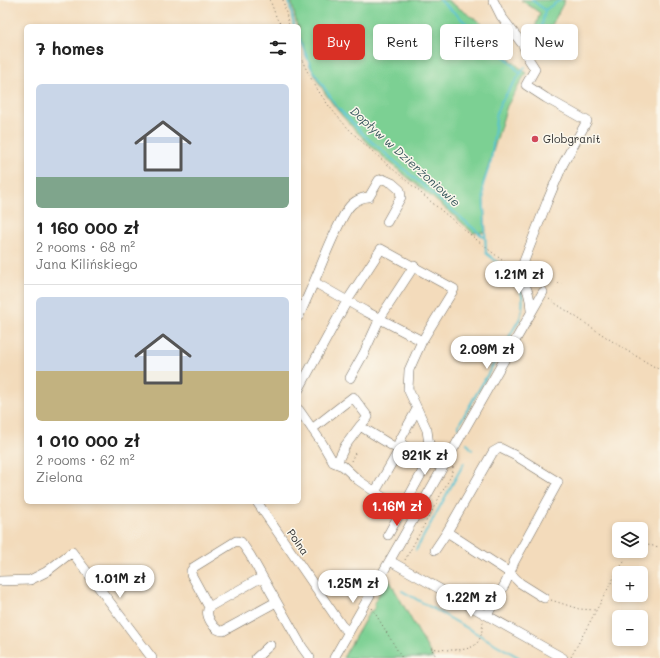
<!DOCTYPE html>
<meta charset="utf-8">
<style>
body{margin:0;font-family:Mali,sans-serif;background:#f2f2f2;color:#222;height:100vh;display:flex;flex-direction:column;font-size:15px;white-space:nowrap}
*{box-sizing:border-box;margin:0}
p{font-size:13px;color:#767676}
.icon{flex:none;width:22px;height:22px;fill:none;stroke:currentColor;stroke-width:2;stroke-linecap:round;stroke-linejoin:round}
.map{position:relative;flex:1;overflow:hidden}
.side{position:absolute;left:24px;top:24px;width:277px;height:480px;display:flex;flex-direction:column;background:#fff;border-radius:6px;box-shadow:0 2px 6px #0003}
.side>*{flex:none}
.guide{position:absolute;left:313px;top:24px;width:287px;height:36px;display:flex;gap:8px}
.fabs{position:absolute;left:612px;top:522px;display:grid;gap:8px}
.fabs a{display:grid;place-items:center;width:36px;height:36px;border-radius:6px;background:#fff;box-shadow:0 2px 6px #0003;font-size:20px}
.price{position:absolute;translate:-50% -34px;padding:0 9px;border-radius:14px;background:#fff;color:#222;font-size:13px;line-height:26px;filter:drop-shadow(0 1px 2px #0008)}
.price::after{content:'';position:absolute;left:50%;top:24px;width:12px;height:9px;margin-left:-6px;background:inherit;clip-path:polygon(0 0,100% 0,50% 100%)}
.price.on{background:#d93025;color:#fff}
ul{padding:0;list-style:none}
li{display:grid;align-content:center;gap:8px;height:212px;padding:0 12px}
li+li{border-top:1px solid #e0e0e0}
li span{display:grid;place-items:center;height:124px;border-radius:6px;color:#555}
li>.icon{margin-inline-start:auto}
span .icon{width:72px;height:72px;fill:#fffc;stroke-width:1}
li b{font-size:17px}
h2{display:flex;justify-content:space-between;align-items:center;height:48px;padding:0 12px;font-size:17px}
.tag{padding:0 14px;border-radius:6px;background:#fff;box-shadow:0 2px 6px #0003;font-size:14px;line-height:36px}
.tag.on{background:#d93025;color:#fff}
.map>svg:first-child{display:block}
.green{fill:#7cd093;stroke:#547e5f}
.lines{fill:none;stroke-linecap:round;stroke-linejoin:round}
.stream{stroke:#57c2d1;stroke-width:2}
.minor-casing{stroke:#71695d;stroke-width:10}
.path{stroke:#71695d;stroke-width:1;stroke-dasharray:1 3;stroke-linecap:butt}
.minor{stroke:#fff;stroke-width:9}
.poi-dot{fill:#d1495b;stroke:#fbf7ec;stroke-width:1.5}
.labels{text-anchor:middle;stroke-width:3;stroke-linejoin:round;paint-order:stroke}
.poi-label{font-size:11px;fill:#2b2b2b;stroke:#fbf7ec;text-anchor:start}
.street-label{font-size:11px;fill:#2b2b2b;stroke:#fbf7ec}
.water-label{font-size:12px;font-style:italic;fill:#38585d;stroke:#fbf7ec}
</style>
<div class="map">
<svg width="660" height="658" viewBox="0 0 660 658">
<rect width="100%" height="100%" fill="#fbf7ec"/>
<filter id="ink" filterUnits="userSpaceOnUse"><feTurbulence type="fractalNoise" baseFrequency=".025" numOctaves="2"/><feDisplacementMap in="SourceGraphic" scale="8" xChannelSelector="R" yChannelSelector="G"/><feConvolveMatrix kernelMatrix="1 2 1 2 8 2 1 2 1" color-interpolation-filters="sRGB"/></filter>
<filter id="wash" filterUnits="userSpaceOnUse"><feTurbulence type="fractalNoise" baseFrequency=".012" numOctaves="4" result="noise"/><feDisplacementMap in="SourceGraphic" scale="16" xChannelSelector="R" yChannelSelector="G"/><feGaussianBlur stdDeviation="0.9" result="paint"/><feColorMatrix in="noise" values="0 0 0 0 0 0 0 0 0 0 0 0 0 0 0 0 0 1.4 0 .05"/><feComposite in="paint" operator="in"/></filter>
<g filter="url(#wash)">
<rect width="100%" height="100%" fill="#f3dbbb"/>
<path class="green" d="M291 0H447L478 21 505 46 507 57 526 73 507 106 483 184 486 232 473 233C416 178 331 131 305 52 302 44 299 35 299 26H297Z
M521 0H565L534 59 528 48 540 13Z
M388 578 433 658H343L370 611H372L375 607 374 603Z"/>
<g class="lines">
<path class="stream" d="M289 0 294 26
M440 0 507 59 520 73
M532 0 545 10
M299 38 312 69 337 107 365 136 486 239
M532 54 542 25 545 10 560 0
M459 427 458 426 520 318C530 285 510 272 486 253L483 185 491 161 497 111 501 102 525 67
M467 443 472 450
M416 550 464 463
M402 591 520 658"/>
</g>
</g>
<g filter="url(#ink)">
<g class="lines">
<defs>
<path id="minor" d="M493 0 501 16 523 45 528 58 535 69 526 85 546 98 587 121 563 164 547 202 519 274C527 286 531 297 531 311
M387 222 401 197 400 190 392 183 383 179 379 180 369 197C363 197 357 200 352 204 341 213 321 266 314 282L365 311 422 341 409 370 408 389 427 430 429 445 449 457
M299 316 314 282
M350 378 364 353 380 318 414 266
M299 389 347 301 381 249 454 289 422 341
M417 409 399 442 419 456 437 465
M299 410 322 443 333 462 343 466 358 480 381 496 415 516
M312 429 353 397 368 417 360 426
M337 463 345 446 360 426 399 450 375 492
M257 502 342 626 349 632
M388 535 425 467
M435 550 447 532 510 573 514 562 558 482 516 456 500 448 493 452 447 532
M390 561 563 658
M0 581 30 580 46 572 72 552 152 658
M276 602 223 631C214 631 204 615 209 607L191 574V571L194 567 236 541 241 542 250 555 302 647 310 658
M209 607 262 577
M487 615 505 584 510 573 520 583 544 598
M256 658 270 645
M334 658 543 292"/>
</defs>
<use href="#minor" class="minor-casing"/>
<path class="path" d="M270 0 277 19 282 26
M283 0 289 26
M299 53C324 115 365 145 414 187 446 215 479 242 512 268
M558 283 562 284
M549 299 624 349 660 370
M351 461 355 453
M641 548 647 545 660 547
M405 560 451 476 453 467
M551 600 579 609 596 610
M372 608 402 658
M571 657 618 570 624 562 635 551
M437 658 431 648C443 650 469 653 477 643 482 637 482 629 483 622"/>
<use href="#minor" class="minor"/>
</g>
</g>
<circle class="poi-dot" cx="535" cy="139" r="4"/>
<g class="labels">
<g class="poi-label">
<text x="543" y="143">Globgranit</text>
</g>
<g class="street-label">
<text transform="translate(298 542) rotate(55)" y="4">Polna</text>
</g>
<g class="water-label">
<text transform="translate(405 157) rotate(42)" y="4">Dopływ w Dzierżoniowie</text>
</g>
</g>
</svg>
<div class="fabs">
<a><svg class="icon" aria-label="layers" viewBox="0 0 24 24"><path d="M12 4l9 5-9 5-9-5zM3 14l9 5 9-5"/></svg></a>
<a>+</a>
<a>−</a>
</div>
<b class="price" style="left:519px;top:295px">1.21M zł</b>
<b class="price" style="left:487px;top:370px">2.09M zł</b>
<b class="price" style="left:425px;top:476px">921K zł</b>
<b class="price on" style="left:397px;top:527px">1.16M zł</b>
<b class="price" style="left:120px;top:599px">1.01M zł</b>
<b class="price" style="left:353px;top:604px">1.25M zł</b>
<b class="price" style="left:471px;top:618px">1.22M zł</b>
<div class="guide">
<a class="tag on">Buy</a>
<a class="tag">Rent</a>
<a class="tag">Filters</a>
<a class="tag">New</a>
</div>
<section class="side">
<h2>7 homes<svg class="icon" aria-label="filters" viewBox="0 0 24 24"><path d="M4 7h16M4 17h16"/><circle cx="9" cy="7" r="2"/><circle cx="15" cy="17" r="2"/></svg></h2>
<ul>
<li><span style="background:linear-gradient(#c9d6e8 75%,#7fa58c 0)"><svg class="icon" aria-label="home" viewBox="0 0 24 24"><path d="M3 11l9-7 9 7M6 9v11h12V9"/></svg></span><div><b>1 160 000 zł</b><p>2 rooms · 68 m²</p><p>Jana Kilińskiego</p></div></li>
<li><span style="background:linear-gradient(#c9d6e8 60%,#c2b280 0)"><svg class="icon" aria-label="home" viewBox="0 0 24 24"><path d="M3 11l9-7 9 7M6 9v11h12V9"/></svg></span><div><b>1 010 000 zł</b><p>2 rooms · 62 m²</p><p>Zielona</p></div></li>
</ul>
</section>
</div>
